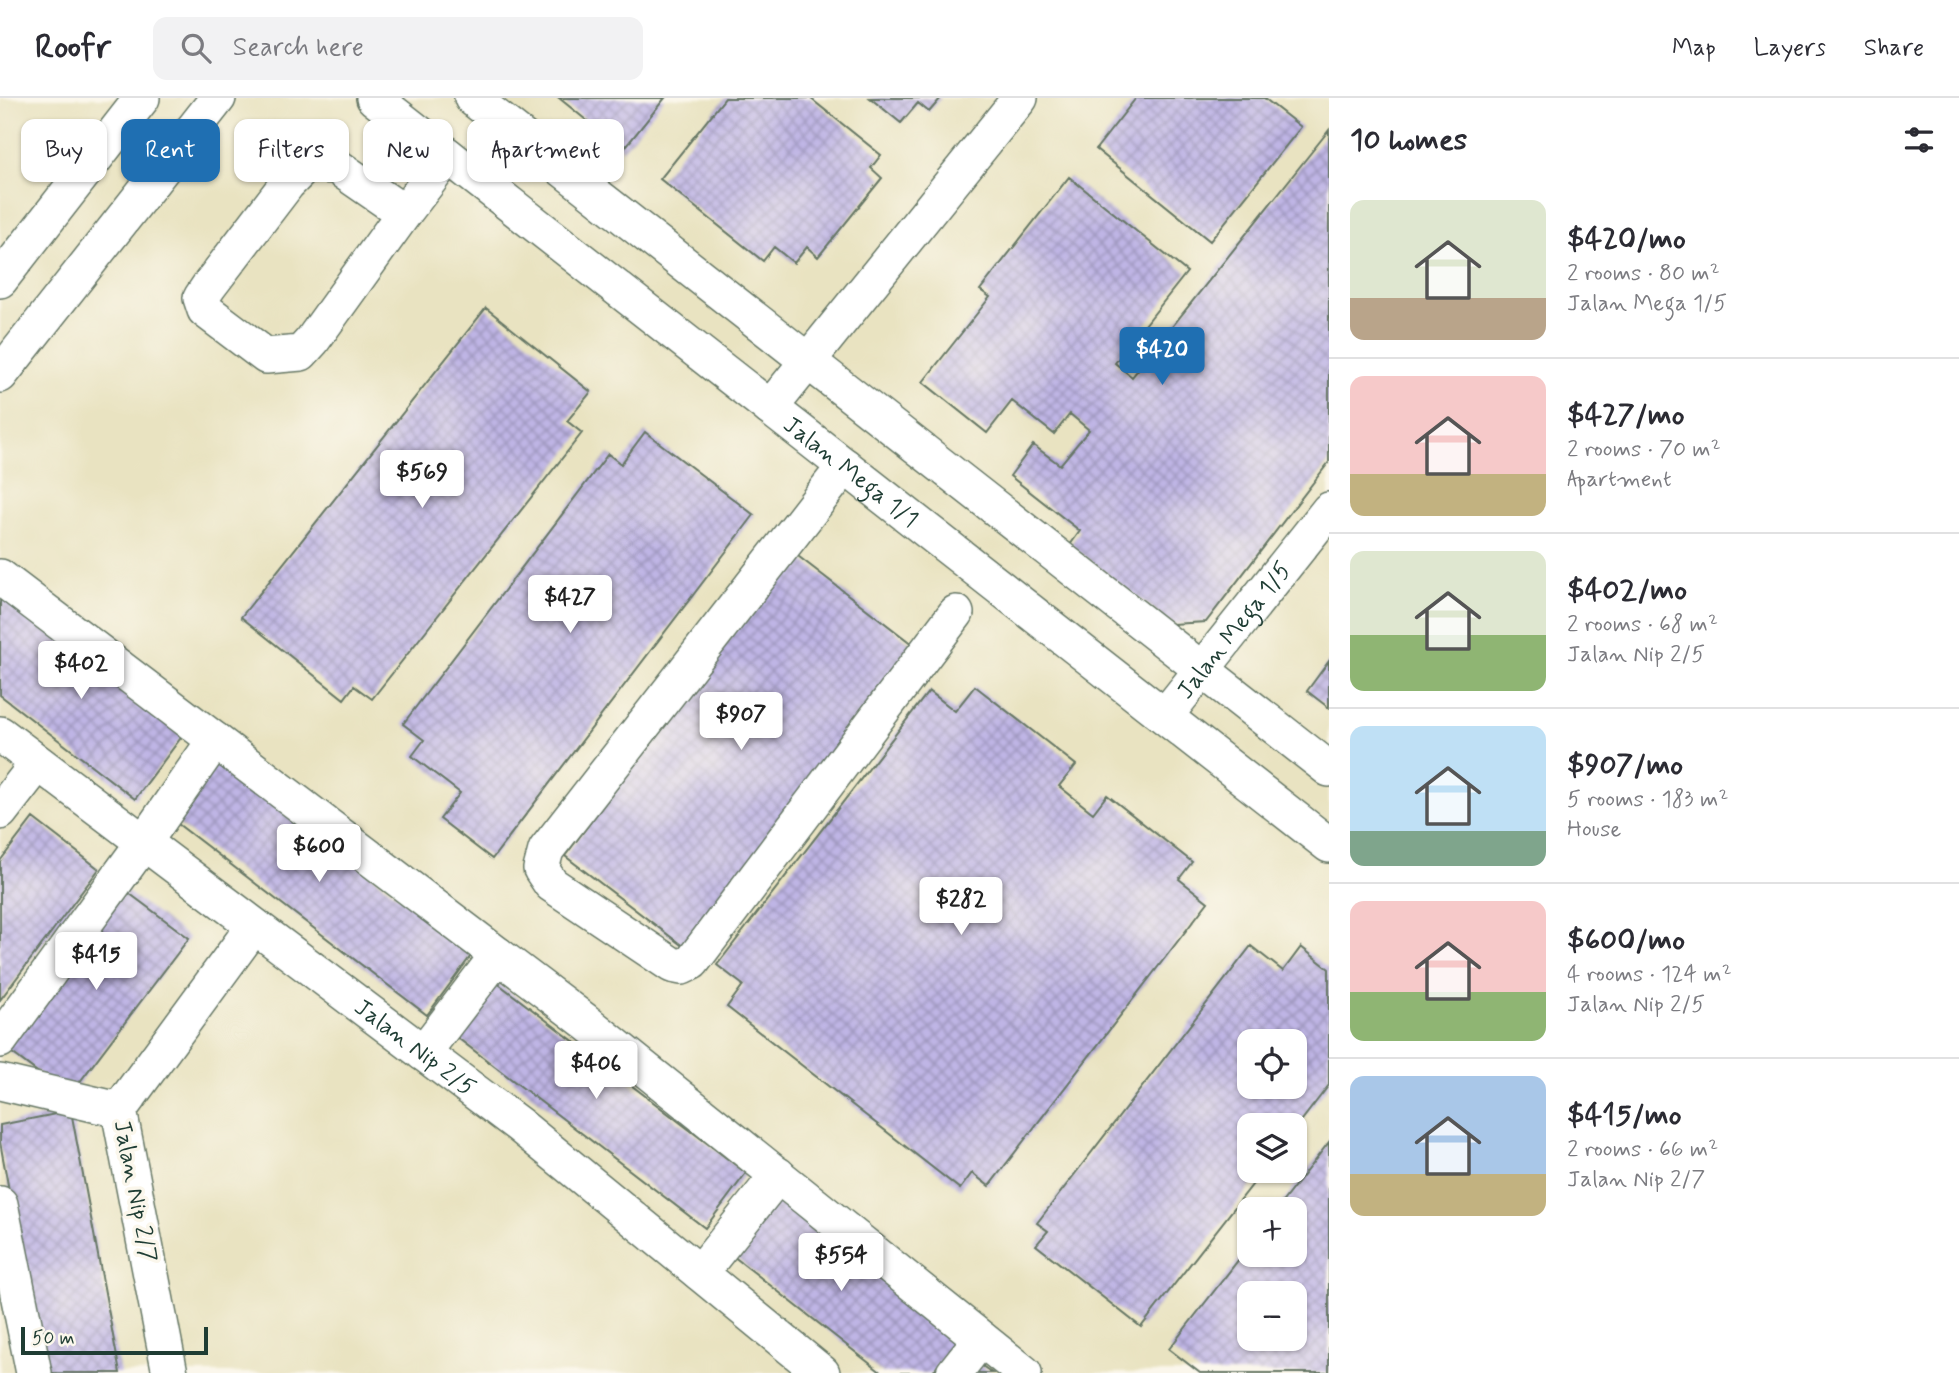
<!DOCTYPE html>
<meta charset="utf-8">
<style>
body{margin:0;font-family:Mynerve,sans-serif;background:#f2f2f3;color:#2b2b33;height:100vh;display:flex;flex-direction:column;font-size:26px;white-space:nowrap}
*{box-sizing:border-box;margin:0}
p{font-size:23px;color:#7c7c81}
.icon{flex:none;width:38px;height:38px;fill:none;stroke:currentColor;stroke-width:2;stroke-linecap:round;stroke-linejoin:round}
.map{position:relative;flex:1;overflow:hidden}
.side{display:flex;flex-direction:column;background:#fff;width:630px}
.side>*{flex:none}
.guide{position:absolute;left:21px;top:21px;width:665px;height:63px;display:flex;gap:14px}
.tools{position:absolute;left:1237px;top:931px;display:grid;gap:14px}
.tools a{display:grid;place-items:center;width:70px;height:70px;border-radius:14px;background:#fff;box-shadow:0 2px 5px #0004;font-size:35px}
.scale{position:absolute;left:21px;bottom:18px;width:187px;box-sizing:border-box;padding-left:7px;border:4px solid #1f3d34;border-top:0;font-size:19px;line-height:24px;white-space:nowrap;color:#1f3d34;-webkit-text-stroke:5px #fbf7ec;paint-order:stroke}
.price{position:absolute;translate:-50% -60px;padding:0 16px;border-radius:7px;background:#fff;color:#222;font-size:23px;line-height:46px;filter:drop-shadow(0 2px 4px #0008)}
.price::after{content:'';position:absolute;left:50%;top:42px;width:21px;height:16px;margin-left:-10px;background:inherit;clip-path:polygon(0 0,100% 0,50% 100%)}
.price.on{background:#1f6fb2;color:#fff}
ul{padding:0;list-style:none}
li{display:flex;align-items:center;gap:21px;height:175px;padding:0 21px}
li+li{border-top:2px solid #e1e1e2}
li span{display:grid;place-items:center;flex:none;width:196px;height:140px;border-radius:14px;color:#555}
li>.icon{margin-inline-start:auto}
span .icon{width:84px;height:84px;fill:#fffc;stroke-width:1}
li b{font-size:30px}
h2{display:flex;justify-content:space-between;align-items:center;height:84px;padding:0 21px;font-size:30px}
.pill{padding:0 24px;border-radius:14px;background:#fff;box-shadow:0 2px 5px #0004;font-size:24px;line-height:63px}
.pill.on{background:#1f6fb2;color:#fff}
header{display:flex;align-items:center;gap:42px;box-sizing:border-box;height:98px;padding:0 35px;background:#fff;border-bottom:2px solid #e1e1e2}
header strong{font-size:33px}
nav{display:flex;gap:38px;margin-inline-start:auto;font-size:24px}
.search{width:490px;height:63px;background:#f2f2f3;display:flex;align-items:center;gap:18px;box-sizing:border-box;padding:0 24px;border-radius:14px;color:#7c7c81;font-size:26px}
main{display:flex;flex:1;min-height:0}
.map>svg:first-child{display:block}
.building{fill:url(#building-cross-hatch);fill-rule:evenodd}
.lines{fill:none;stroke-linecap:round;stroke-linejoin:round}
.minor-casing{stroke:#667765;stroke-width:38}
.minor{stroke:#fff;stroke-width:35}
.labels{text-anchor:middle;stroke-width:7;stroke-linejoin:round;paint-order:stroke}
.street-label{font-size:24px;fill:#1f3d34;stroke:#fbf7ec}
</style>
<header>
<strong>Roofr</strong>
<div class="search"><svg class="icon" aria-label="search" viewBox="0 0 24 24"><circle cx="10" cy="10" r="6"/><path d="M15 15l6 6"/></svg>Search here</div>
<nav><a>Map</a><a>Layers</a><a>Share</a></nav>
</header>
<main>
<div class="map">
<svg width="1329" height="1275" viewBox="0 0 1329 1275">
<defs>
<pattern id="building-cross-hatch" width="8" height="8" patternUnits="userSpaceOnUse" patternTransform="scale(1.75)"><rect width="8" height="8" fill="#bfb5e5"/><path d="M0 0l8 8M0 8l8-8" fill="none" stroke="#9b94ba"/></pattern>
</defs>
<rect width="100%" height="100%" fill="#fbf7ec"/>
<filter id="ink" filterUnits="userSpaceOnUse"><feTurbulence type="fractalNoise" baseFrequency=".0143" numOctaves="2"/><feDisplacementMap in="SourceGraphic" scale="14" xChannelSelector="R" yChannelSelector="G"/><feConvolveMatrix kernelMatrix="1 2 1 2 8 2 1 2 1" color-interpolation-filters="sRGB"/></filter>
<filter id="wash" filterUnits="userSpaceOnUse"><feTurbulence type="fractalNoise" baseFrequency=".00686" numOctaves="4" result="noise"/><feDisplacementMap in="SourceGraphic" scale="28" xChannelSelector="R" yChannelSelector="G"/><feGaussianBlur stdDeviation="1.57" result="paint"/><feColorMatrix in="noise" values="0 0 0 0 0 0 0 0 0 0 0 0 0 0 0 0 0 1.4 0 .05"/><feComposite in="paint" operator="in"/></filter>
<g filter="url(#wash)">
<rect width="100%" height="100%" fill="#e9e3c1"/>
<g id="blocks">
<path class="building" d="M559 0H665L623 52Z
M725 0H810L881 57 871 70 882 80 818 159 807 149 794 165 774 149 763 163 660 81Z
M870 0H941L929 14 918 5 901 25Z
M1136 0H1264L1301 29 1210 143 1096 51Z
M1329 32V364L1206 524 1172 526 1070 447 1080 433 1010 378 1033 347 1060 367 1089 332 1070 316 1054 336 1012 303 987 335 923 284 990 199 980 192 1069 79 1187 174 1115 265 1132 279Z
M486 210 591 294 567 323 582 335 372 601 354 588 344 601 241 519Z
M645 334 754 417 492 761 440 721 460 695 412 658 424 642 403 626 608 356 621 366Z
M794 455 917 550 688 852 565 758Z
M0 491 186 633 135 701 0 597Z
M1329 563V610L1307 593Z
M975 588 1076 667 1059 688 1093 715 1107 697 1192 764 1179 781 1208 804 989 1088 972 1075 960 1091 727 909 743 887 717 867 929 593 955 613Z
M211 654 473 855 427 917 165 716Z
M33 720 99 771 0 902V763Z
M122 790 189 840 69 998 3 948Z
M1251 848 1283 873 1301 849 1329 871V987L1295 1031V1027H1250V1073H1263L1141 1229 1036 1147 1048 1133 1037 1125ZM1250 943H1295V989H1250Z
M487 877 746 1075 705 1130 446 931Z
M71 1013 120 1275H43L0 1044V1027Z
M1329 1044V1275H1200L1169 1251 1250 1147V1157H1295V1111H1277ZM1250 1195H1295V1241H1250Z
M773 1096 958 1241 932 1275H882L728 1154Z
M978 1265 992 1275H970Z"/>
</g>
</g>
<g filter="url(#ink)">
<use href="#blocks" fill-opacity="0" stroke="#667765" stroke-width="2"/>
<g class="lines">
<defs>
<g id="minor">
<path id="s1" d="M374 0 1329 747"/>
<path d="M472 0 1329 671"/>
<path d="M321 67 336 68 404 115 312 243 301 255 266 258 205 212 201 200 209 188 287 86 305 68Z"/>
<path d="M404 115 448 58"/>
<path d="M0 182 142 0"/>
<path d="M0 277 218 0"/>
<path d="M770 310 1020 0"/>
<path d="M845 368 546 752 541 771 551 786 672 867 682 869 692 864 956 515"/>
<path d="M0 479 585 923 1024 1275"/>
<path id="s2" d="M1165 618 1329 412"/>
<path id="s3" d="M0 636 519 1027 822 1275"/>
<path d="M0 714 38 665"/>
<path d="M0 942 144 744 215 642"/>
<path d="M423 955 498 857"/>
<path d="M0 984 119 1012"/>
<path d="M0 1106 34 1275"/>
<path d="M700 1175 778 1077"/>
<path d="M170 1275 119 1012 254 828"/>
<path d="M954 1275 981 1241"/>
</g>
</defs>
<use href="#minor" class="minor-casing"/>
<use href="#minor" class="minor"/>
</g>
</g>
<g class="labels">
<g class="street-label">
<text dy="8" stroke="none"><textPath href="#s1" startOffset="606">Jalan Mega 1/1</textPath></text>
<text dy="8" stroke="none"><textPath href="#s2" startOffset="110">Jalan Mega 1/5</textPath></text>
<text dy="8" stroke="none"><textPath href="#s3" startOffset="520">Jalan Nip 2/5</textPath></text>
<text transform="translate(136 1093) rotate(79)" y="8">Jalan Nip 2/7</text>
</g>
</g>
</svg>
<div class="tools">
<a><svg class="icon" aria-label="locate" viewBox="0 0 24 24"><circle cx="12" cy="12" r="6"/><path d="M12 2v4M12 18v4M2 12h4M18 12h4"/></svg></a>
<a><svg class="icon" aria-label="layers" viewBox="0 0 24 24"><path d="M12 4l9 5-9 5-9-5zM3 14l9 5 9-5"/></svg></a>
<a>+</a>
<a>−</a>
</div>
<div class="scale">50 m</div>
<b class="price on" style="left:1162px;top:289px">$420</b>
<b class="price" style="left:422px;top:412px">$569</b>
<b class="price" style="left:570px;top:537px">$427</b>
<b class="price" style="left:81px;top:603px">$402</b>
<b class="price" style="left:741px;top:654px">$907</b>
<b class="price" style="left:319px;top:786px">$600</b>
<b class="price" style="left:961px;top:839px">$282</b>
<b class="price" style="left:96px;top:894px">$415</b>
<b class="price" style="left:596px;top:1003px">$406</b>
<b class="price" style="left:841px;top:1195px">$554</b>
<div class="guide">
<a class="pill">Buy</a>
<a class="pill on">Rent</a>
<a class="pill">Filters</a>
<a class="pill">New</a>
<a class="pill">Apartment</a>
</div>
</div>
<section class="side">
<h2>10 homes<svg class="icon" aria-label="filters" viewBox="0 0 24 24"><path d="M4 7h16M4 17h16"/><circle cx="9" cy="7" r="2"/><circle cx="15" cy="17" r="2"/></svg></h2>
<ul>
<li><span style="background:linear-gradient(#dfe7d0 70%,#b9a48a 0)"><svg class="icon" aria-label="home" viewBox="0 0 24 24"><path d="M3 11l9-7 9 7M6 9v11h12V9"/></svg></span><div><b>$420/mo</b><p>2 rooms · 80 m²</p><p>Jalan Mega 1/5</p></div></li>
<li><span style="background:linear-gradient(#f6c9c9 70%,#c2b280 0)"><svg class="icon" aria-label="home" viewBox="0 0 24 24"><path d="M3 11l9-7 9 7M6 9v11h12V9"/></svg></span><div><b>$427/mo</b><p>2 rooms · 70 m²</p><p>Apartment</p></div></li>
<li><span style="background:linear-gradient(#dfe7d0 60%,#8fb573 0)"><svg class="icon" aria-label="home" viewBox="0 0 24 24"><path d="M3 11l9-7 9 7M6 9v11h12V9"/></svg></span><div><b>$402/mo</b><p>2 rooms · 68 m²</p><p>Jalan Nip 2/5</p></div></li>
<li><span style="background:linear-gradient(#bfe0f5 75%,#7fa58c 0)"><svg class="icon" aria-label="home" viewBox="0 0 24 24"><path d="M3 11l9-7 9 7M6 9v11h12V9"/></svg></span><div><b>$907/mo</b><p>5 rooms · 183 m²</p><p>House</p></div></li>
<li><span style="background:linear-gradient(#f6c9c9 65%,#8fb573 0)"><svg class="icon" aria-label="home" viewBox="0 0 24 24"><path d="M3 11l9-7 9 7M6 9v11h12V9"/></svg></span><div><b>$600/mo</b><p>4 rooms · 124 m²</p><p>Jalan Nip 2/5</p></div></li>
<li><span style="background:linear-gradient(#a9c7e8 70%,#c2b280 0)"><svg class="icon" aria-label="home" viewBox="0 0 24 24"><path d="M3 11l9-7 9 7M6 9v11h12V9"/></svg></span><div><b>$415/mo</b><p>2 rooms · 66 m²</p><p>Jalan Nip 2/7</p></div></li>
</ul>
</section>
</main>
